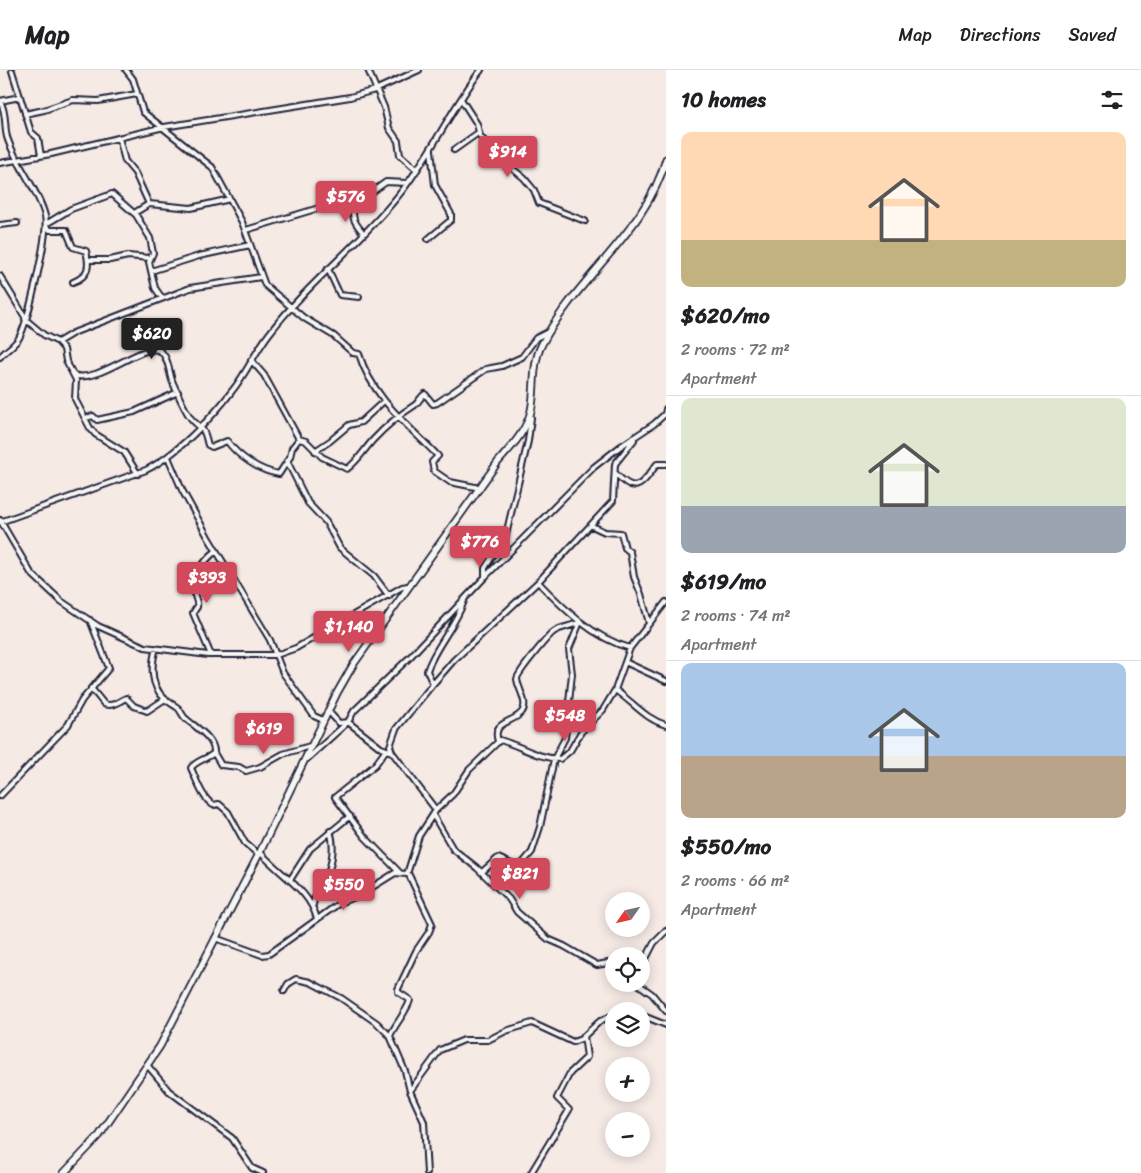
<!DOCTYPE html>
<meta charset="utf-8">
<style>
body{margin:0;font-family:Sriracha,sans-serif;background:#f6f6f6;color:#202124;height:100vh;display:flex;flex-direction:column;font-size:19px;white-space:nowrap}
*{box-sizing:border-box;margin:0}
p{font-size:16px;color:#757577}
.icon{flex:none;width:28px;height:28px;fill:none;stroke:currentColor;stroke-width:2;stroke-linecap:round;stroke-linejoin:round}
.map{position:relative;flex:1;overflow:hidden}
.panel{display:flex;flex-direction:column;background:#fff;width:475px}
.panel>*{flex:none}
.needle{width:32px;rotate:236deg}
.fabs{position:absolute;left:605px;top:822px;display:grid;gap:10px}
.fabs a{display:grid;place-items:center;width:45px;height:45px;border-radius:50%;background:#fff;box-shadow:0 2px 12px #0003;font-size:25px}
.price{position:absolute;translate:-50% -42px;padding:0 11px;border-radius:5px;background:#d1495b;color:#fff;font-size:16px;line-height:32px;filter:drop-shadow(0 1px 2px #0008)}
.price::after{content:'';position:absolute;left:50%;top:30px;width:15px;height:11px;margin-left:-8px;background:inherit;clip-path:polygon(0 0,100% 0,50% 100%)}
.price.on{background:#222;color:#fff}
ul{padding:0;list-style:none}
li{display:grid;align-content:center;gap:10px;height:265px;padding:0 15px}
li+li{border-top:1px solid #e0e0e0}
li span{display:grid;place-items:center;height:155px;border-radius:10px;color:#555}
li>.icon{margin-inline-start:auto}
span .icon{width:90px;height:90px;fill:#fffc;stroke-width:1}
li b{font-size:21px}
h2{display:flex;justify-content:space-between;align-items:center;height:60px;padding:0 15px;font-size:21px}
header{display:flex;align-items:center;gap:30px;box-sizing:border-box;height:70px;padding:0 25px;background:#fff;border-bottom:1px solid #e0e0e0}
header strong{font-size:24px}
nav{display:flex;gap:28px;margin-inline-start:auto;font-size:18px}
main{display:flex;flex:1;min-height:0}
.map>svg:first-child{display:block}
.lines{fill:none;stroke-linecap:round;stroke-linejoin:round}
.street-casing{stroke:#22223b;stroke-width:8}
.secondary-casing{stroke:#22223b;stroke-width:9}
.street{stroke:#f6f6f2;stroke-width:4}
.secondary{stroke:#f6f6f2;stroke-width:5.5}
</style>
<header>
<strong>Map</strong>
<nav><a>Map</a><a>Directions</a><a>Saved</a></nav>
</header>
<main>
<div class="map">
<svg width="666" height="1103" viewBox="0 0 666 1103">
<rect width="100%" height="100%" fill="#f6eae5"/>
<filter id="ink" filterUnits="userSpaceOnUse"><feTurbulence type="fractalNoise" baseFrequency=".02" numOctaves="2"/><feDisplacementMap in="SourceGraphic" scale="10" xChannelSelector="R" yChannelSelector="G"/><feConvolveMatrix kernelMatrix="1 2 1 2 8 2 1 2 1" color-interpolation-filters="sRGB"/></filter>
<g filter="url(#ink)">
<g class="lines">
<defs>
<path id="street" d="M126 0 133 9 143 42 212 97 242 152 265 215 304 248 334 266 353 283 359 284C372 327 407 354 438 386L432 392 434 401 450 412 480 418
M368 0 384 37 389 58 398 71 400 85 417 100
M12 1 31 62 38 68 41 86
M461 29 477 54 480 66 498 87 524 108 534 120 539 133 585 151
M0 31C7 43 4 56 7 67 15 93 39 121 45 146 49 163 28 252 19 268 14 276 6 280 0 287
M0 31 20 27
M25 44 44 40 73 30 98 31 137 24
M119 68 125 91 135 103 149 134 136 142V145L150 168 153 183 149 192 155 218 162 228
M454 80 478 63
M0 93 51 84 164 57 350 27 375 20 419 0
M348 129 355 136C349 148 358 156 364 164
M149 134 191 138 230 129
M46 154 71 139 112 124 136 145
M0 155 17 153
M46 156 50 160H66L73 177 86 181C90 196 89 206 73 212
M246 160 372 122 386 112 407 113
M428 169 451 150V144L435 115 431 80
M89 190H110L128 186 149 188
M328 199 340 225 359 227
M151 201 199 186 250 175
M0 206 25 247
M25 249 44 265 58 272 64 279 66 291 76 310 75 329 90 358 95 364 124 382 138 404
M58 272 73 263 190 218 261 207
M251 290 264 305 299 369 306 371 322 387 347 399C358 391 364 380 373 370 386 356 399 345 415 335 419 332 420 327 425 324L433 334 437 333 486 299 502 296 522 287 536 268 548 262
M74 305C97 315 144 271 160 281 169 287 169 304 173 313 178 324 183 337 190 347 193 352 197 354 201 358 206 362 206 370 208 375L212 377 227 371C238 386 259 401 279 404L290 387 292 378 299 369
M86 348 93 346 97 350 134 342 178 322
M315 381 330 371 349 355 361 352 384 331
M168 387 182 420 208 467 270 570 283 603 314 646 323 650
M287 391 308 433 326 452 340 478 374 506 389 526
M615 403C637 426 641 415 657 394H666
M0 450 31 503 61 531 98 556 145 577 208 585H276L296 578 402 517 408 516
M0 452 146 400C176 385 212 348 232 321 246 304 255 282 269 264 307 214 359 175 398 126 430 87 450 40 481 0
M592 456 605 462 621 463 625 478 630 482 634 507 641 524 649 553
M485 507V498L506 465 528 371 531 348
M538 512C564 539 593 568 630 578
M156 578C151 595 150 616 165 629 169 633 175 635 178 638 181 641 182 645 185 648 195 657 215 668 214 683 207 689 195 691 191 698 197 711 202 728 213 735L219 734 228 742 245 773 259 785
M211 585 193 543 197 537C198 532 196 530 195 526 193 507 202 492 216 481
M625 592 666 611
M433 614 454 590 538 512 613 431 615 394 634 370
M91 618 104 634C113 637 118 632 126 628L134 636 147 641 165 629
M615 620C633 632 645 649 666 655
M328 641 339 653 348 652 381 678 392 682 436 740
M386 680 375 695 335 727 364 766 400 803
M392 682 390 676 396 659 433 614 427 601C434 578 455 557 464 531
M214 683 221 695 239 697 246 701 260 697 283 684 310 676
M307 689 348 652 354 641 410 587 485 507 594 397 621 376 654 354 665 344 666 339
M0 726 68 655 82 630 109 598 90 550
M433 745 453 779 477 798 509 829 517 842 548 869 564 876 597 895 608 893 614 896
M260 782C280 805 309 819 317 849
M482 802 498 788 514 795H521L532 782 540 757 554 689 565 668 572 604 569 579 580 552C572 556 562 557 555 561 549 564 517 604 517 609 518 619 529 633 522 642 514 653 491 651 498 671
M290 810 310 779 350 746
M313 835C314 826 319 822 323 814 331 800 336 777 330 761
M215 868 262 885 269 884 341 832 358 826 395 803 407 804 419 766 436 740 453 724 469 700 500 670C521 676 537 688 560 689L570 681 581 662 603 640 615 620 630 578 666 532
M641 898 654 873 666 861
M638 914 652 924 666 941
M284 921 288 914 296 909 310 912 341 928 377 953 390 966 405 1001 410 1021 424 1052 427 1103
M621 941H629
M641 945 666 955
M390 966C395 954 408 940 410 930L398 922V919L416 881 429 862 432 854 408 803
M148 996 169 1021 232 1068 252 1098 263 1103
M410 1021 440 980 464 970H488L506 961 532 953 573 972 581 969 600 951 614 945
M531 1103 569 1040 557 1028 570 1003 587 987 584 966"/>
<path id="secondary" d="M64 1103 99 1066 160 976 260 782 337 623 353 595 498 392C511 377 526 362 531 341 536 319 531 295 542 274 576 208 647 161 666 89"/>
</defs>
<use href="#street" class="street-casing"/>
<use href="#secondary" class="secondary-casing"/>
<use href="#street" class="street"/>
<use href="#secondary" class="secondary"/>
</g>
</g>
</svg>
<div class="fabs">
<a><svg class="needle" viewBox="-14 -14 28 28"><path d="M0-13l5 13h-10z" fill="#e53935"/><path d="M0 13l5-13h-10z" fill="#757577"/></svg></a>
<a><svg class="icon" aria-label="locate" viewBox="0 0 24 24"><circle cx="12" cy="12" r="6"/><path d="M12 2v4M12 18v4M2 12h4M18 12h4"/></svg></a>
<a><svg class="icon" aria-label="layers" viewBox="0 0 24 24"><path d="M12 4l9 5-9 5-9-5zM3 14l9 5 9-5"/></svg></a>
<a>+</a>
<a>−</a>
</div>
<b class="price" style="left:508px;top:108px">$914</b>
<b class="price" style="left:346px;top:153px">$576</b>
<b class="price on" style="left:152px;top:290px">$620</b>
<b class="price" style="left:480px;top:498px">$776</b>
<b class="price" style="left:207px;top:534px">$393</b>
<b class="price" style="left:349px;top:583px">$1,140</b>
<b class="price" style="left:565px;top:672px">$548</b>
<b class="price" style="left:264px;top:685px">$619</b>
<b class="price" style="left:520px;top:830px">$821</b>
<b class="price" style="left:344px;top:841px">$550</b>
</div>
<section class="panel">
<h2>10 homes<svg class="icon" aria-label="filters" viewBox="0 0 24 24"><path d="M4 7h16M4 17h16"/><circle cx="9" cy="7" r="2"/><circle cx="15" cy="17" r="2"/></svg></h2>
<ul>
<li><span style="background:linear-gradient(#ffd9b3 70%,#c2b280 0)"><svg class="icon" aria-label="home" viewBox="0 0 24 24"><path d="M3 11l9-7 9 7M6 9v11h12V9"/></svg></span><div><b>$620/mo</b><p>2 rooms · 72 m²</p><p>Apartment</p></div></li>
<li><span style="background:linear-gradient(#dfe7d0 70%,#9aa5b1 0)"><svg class="icon" aria-label="home" viewBox="0 0 24 24"><path d="M3 11l9-7 9 7M6 9v11h12V9"/></svg></span><div><b>$619/mo</b><p>2 rooms · 74 m²</p><p>Apartment</p></div></li>
<li><span style="background:linear-gradient(#a9c7e8 60%,#b9a48a 0)"><svg class="icon" aria-label="home" viewBox="0 0 24 24"><path d="M3 11l9-7 9 7M6 9v11h12V9"/></svg></span><div><b>$550/mo</b><p>2 rooms · 66 m²</p><p>Apartment</p></div></li>
</ul>
</section>
</main>
